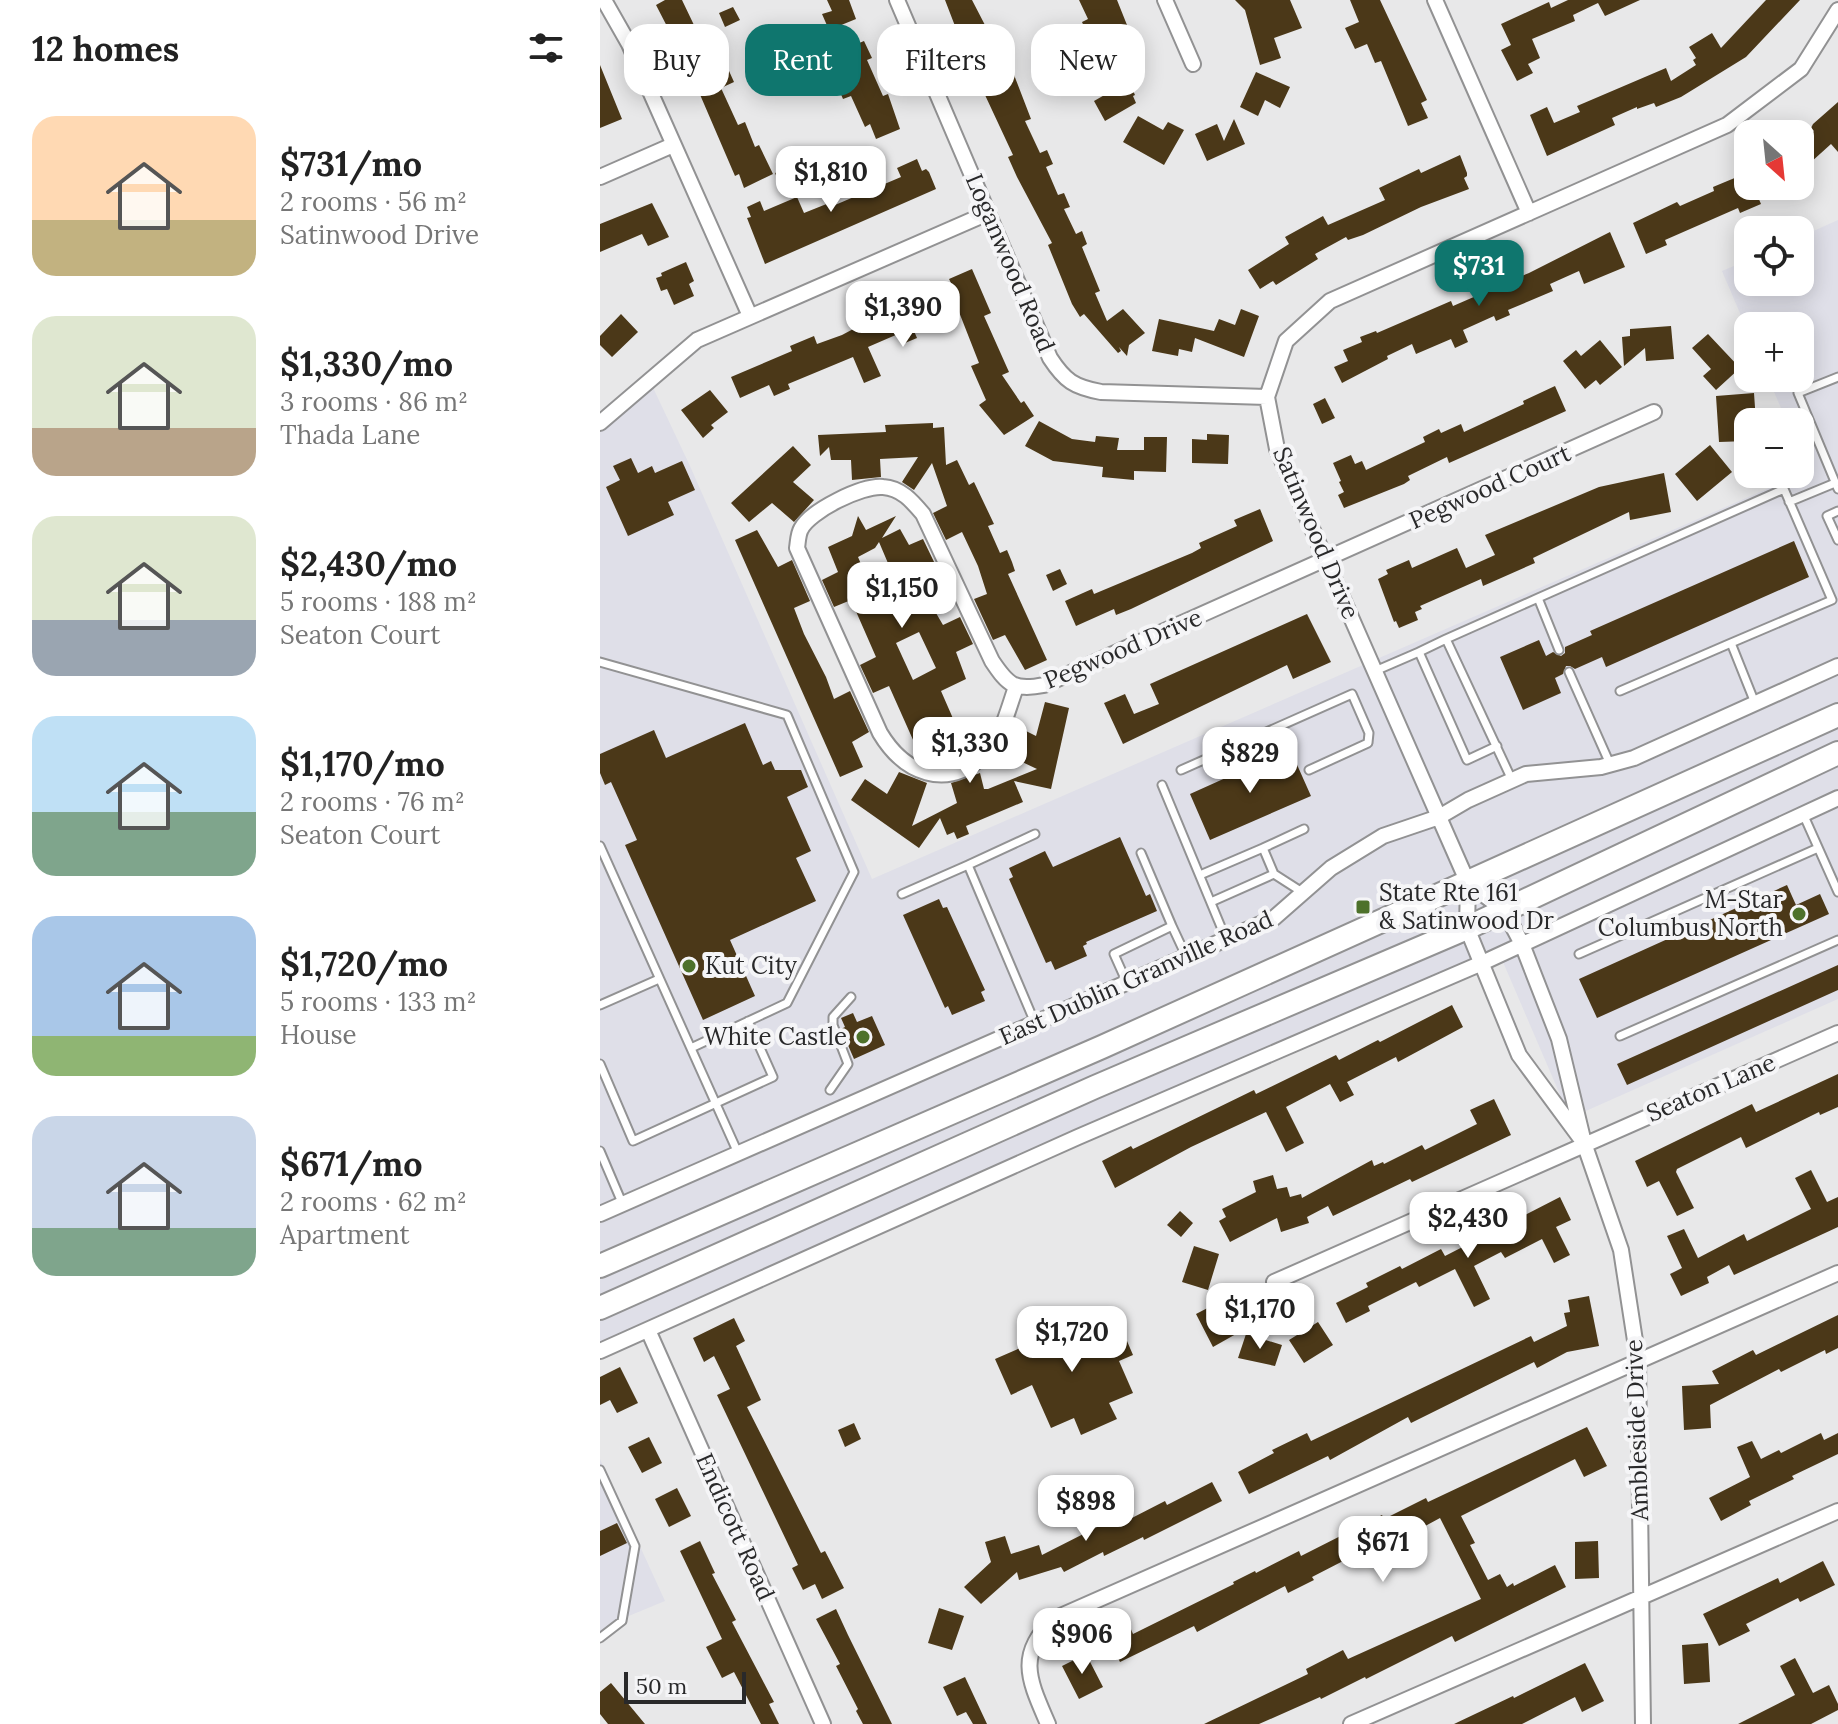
<!DOCTYPE html>
<meta charset="utf-8">
<style>
body{margin:0;font-family:Lora,serif;background:#f6f6f6;color:#222;height:100vh;display:flex;flex-direction:column;font-size:30px;white-space:nowrap}
*{box-sizing:border-box;margin:0}
p{font-size:26px;color:#767676}
.icon{flex:none;width:44px;height:44px;fill:none;stroke:currentColor;stroke-width:2;stroke-linecap:round;stroke-linejoin:round}
.map{position:relative;flex:1;overflow:hidden}
.details{display:flex;flex-direction:column;background:#fff;width:600px}
.details>*{flex:none}
.top-card{position:absolute;left:24px;top:24px;width:760px;height:72px;display:flex;gap:16px}
.needle{width:52px;rotate:153deg}
.buttons{position:absolute;left:1134px;top:120px;display:grid;gap:16px}
.buttons a{display:grid;place-items:center;width:80px;height:80px;border-radius:16px;background:#fff;box-shadow:0 4px 20px #0003;font-size:40px}
.scale{position:absolute;left:24px;bottom:20px;width:122px;box-sizing:border-box;padding-left:8px;border:4px solid #29292a;border-top:0;font-size:22px;line-height:28px;white-space:nowrap;color:#29292a;-webkit-text-stroke:6px #f5f5f7;paint-order:stroke}
.price{position:absolute;translate:-50% -68px;padding:0 18px;border-radius:16px;background:#fff;color:#222;font-size:26px;line-height:52px;filter:drop-shadow(0 2px 4px #0008)}
.price::after{content:'';position:absolute;left:50%;top:48px;width:24px;height:18px;margin-left:-12px;background:inherit;clip-path:polygon(0 0,100% 0,50% 100%)}
.price.selected{background:#0f766e;color:#fff}
ul{padding:0;list-style:none}
li{display:flex;align-items:center;gap:24px;height:200px;padding:0 32px}
li span{display:grid;place-items:center;flex:none;width:224px;height:160px;border-radius:24px;color:#555}
li>.icon{margin-inline-start:auto}
span .icon{width:96px;height:96px;fill:#fffc;stroke-width:1}
li b{font-size:34px}
h2{display:flex;justify-content:space-between;align-items:center;height:96px;padding:0 32px;font-size:34px}
.pill{padding:0 28px;border-radius:24px;background:#fff;box-shadow:0 4px 20px #0003;font-size:28px;line-height:72px}
.pill.selected{background:#0f766e;color:#fff}
main{display:flex;flex:1;min-height:0}
.map>svg:first-child{display:block}
.built{fill:#dfdfe8}
.building{fill:#4b3818;fill-rule:evenodd}
.lines{fill:none;stroke-linecap:round;stroke-linejoin:round}
.lane-casing{stroke:#929293;stroke-width:11}
.street-casing{stroke:#929293;stroke-width:18}
.primary-casing{stroke:#929293;stroke-width:26}
.lane{stroke:#fff;stroke-width:7}
.street{stroke:#fff;stroke-width:14}
.primary{stroke:#fff;stroke-width:22}
.poi-dot{fill:#4d712a;stroke:#f5f5f7;stroke-width:3}
.labels{text-anchor:middle;stroke-width:8;stroke-linejoin:round;paint-order:stroke}
.street-label{font-size:24px;fill:#29292a;stroke:#f5f5f7}
.poi-label{font-size:24px;fill:#29292a;stroke:#f5f5f7;text-anchor:start}
</style>
<main>
<section class="details">
<h2>12 homes<svg class="icon" aria-label="filters" viewBox="0 0 24 24"><path d="M4 7h16M4 17h16"/><circle cx="9" cy="7" r="2"/><circle cx="15" cy="17" r="2"/></svg></h2>
<ul>
<li><span style="background:linear-gradient(#ffd9b3 65%,#c2b280 0)"><svg class="icon" aria-label="home" viewBox="0 0 24 24"><path d="M3 11l9-7 9 7M6 9v11h12V9"/></svg></span><div><b>$731/mo</b><p>2 rooms · 56 m²</p><p>Satinwood Drive</p></div></li>
<li><span style="background:linear-gradient(#dfe7d0 70%,#b9a48a 0)"><svg class="icon" aria-label="home" viewBox="0 0 24 24"><path d="M3 11l9-7 9 7M6 9v11h12V9"/></svg></span><div><b>$1,330/mo</b><p>3 rooms · 86 m²</p><p>Thada Lane</p></div></li>
<li><span style="background:linear-gradient(#dfe7d0 65%,#9aa5b1 0)"><svg class="icon" aria-label="home" viewBox="0 0 24 24"><path d="M3 11l9-7 9 7M6 9v11h12V9"/></svg></span><div><b>$2,430/mo</b><p>5 rooms · 188 m²</p><p>Seaton Court</p></div></li>
<li><span style="background:linear-gradient(#bfe0f5 60%,#7fa58c 0)"><svg class="icon" aria-label="home" viewBox="0 0 24 24"><path d="M3 11l9-7 9 7M6 9v11h12V9"/></svg></span><div><b>$1,170/mo</b><p>2 rooms · 76 m²</p><p>Seaton Court</p></div></li>
<li><span style="background:linear-gradient(#a9c7e8 75%,#8fb573 0)"><svg class="icon" aria-label="home" viewBox="0 0 24 24"><path d="M3 11l9-7 9 7M6 9v11h12V9"/></svg></span><div><b>$1,720/mo</b><p>5 rooms · 133 m²</p><p>House</p></div></li>
<li><span style="background:linear-gradient(#c9d6e8 70%,#7fa58c 0)"><svg class="icon" aria-label="home" viewBox="0 0 24 24"><path d="M3 11l9-7 9 7M6 9v11h12V9"/></svg></span><div><b>$671/mo</b><p>2 rooms · 62 m²</p><p>Apartment</p></div></li>
</ul>
</section>
<div class="map">
<svg width="1238" height="1724" viewBox="0 0 1238 1724">
<rect width="100%" height="100%" fill="#e8e8e9"/>
<path class="built" d="M1238 220V999L970 1118 897 948 0 1351V425L48 377 90 466 272 879 1208 471 1200 451V422H1187L1168 378H1200V326H1148V332L1122 271 1148 260V282H1200V237Z
M0 1459 65 1601 19 1620 0 1635Z"/>
<path class="building" d="M65 0H82L104 46 110 43 119 64 125 62 134 82 121 88 138 125 145 122 155 147 159 145 173 174 144 188 139 174 135 176 89 69 56 5Z
M227 0H249L256 19 229 30 222 14 232 11Z
M345 0H372L386 27 392 25 399 41 385 47 397 74 411 67 431 119 425 121 440 153 447 150 453 164 446 167 458 195 464 193 470 207 464 209 476 234 482 231 487 244 482 247 500 291 495 293 507 321 523 309 545 333 529 345 527 356 519 347 521 351 518 353 484 314 480 317 472 304 448 245 452 243 417 177 408 157 413 155 371 65 377 62 366 37 360 39Z
M479 0H517L527 25 522 27 530 46 507 57 497 35 489 38 482 22 488 19Z
M635 0H690L702 28 674 38 681 58 660 65 645 10Z
M750 0H780L827 100 821 103 828 118 808 126 781 61 775 63 767 44 755 49 745 28 759 22Z
M968 0H1040L1005 16 998 3 973 15 975 21 932 39 940 58 928 64 933 73 917 81 901 50 911 45 901 24 949 2 951 8Z
M1166 0H1200L1146 57 1081 97 1056 107 1054 103 1037 109V107L1012 118 1015 125 947 156 930 115 947 107 954 123 980 112 977 106 1066 68 1071 81 1096 65 1093 60 1096 58 1089 47 1112 33 1121 48Z
M133 7 140 20 125 27 119 13Z
M264 41 272 58 267 60 283 96 288 94 300 129 276 139 270 124 265 127 251 96 243 99 237 85 250 79 238 52Z
M203 59 211 78 194 86 185 67Z
M515 64 524 80 527 78 535 95 533 96 536 103 505 121 494 101 508 93 498 73Z
M0 65 22 119 0 128Z
M656 72 690 87 680 108 665 100 658 116 640 107Z
M1238 102V152L1231 144 1200 172V144L1214 131 1211 128 1213 124Z
M538 116 563 130 568 122 584 130 564 165 523 142Z
M634 119 645 144 607 161 595 134 617 124 624 141Z
M860 155 867 173V176L864 178 869 189 821 207 763 235 748 240 746 237 715 254 718 259 676 285 673 281 660 289 648 270 689 244 685 237 723 216 728 225 785 200 779 188 819 169 821 173Z
M317 159 322 171 326 169 329 172 336 189 165 264 147 218 151 217 147 207 160 201 164 211 197 197 204 213 234 201 235 205 301 177 297 168Z
M189 167 195 181 181 188 175 173Z
M1148 175V186H1175L1158 197 1161 204 1140 213 1138 208 1065 240 1067 245 1046 254 1033 223 1077 202 1080 206 1114 191 1113 187 1137 177 1138 179Z
M52 203 69 237 48 246 42 234 0 252V224Z
M1010 232 1025 267 984 284 979 271 950 284 953 291 908 310 910 315 896 321 894 316 863 330 868 342 855 348 851 339 816 354 812 344 787 356 788 359 742 383 734 367 748 361 743 350 762 342 760 337 776 331 777 333 851 301 853 306 883 293 881 288 903 278 905 283 929 273Z
M86 262 94 281 89 284 94 296 74 305 67 289 61 291 56 278 62 276 61 273Z
M372 269 391 313 384 316 409 372 402 375 421 403 424 401 434 416 404 435 379 405 386 400 371 366 379 363 359 312 314 331 317 338 305 343 298 334 268 347 281 376 264 383 253 357 188 384 190 389 174 396 169 385 140 398 131 377 192 351 190 346 214 336 217 344 242 335 257 327 254 321 302 300 303 302 316 296 318 300 352 285 349 279Z
M641 309 659 316 644 357 595 338 592 352 579 349 578 356 552 351 559 319 614 331 619 319 635 325Z
M21 314 38 332 12 357 0 345V336Z
M1071 326 1074 359 1046 361 1045 348 1024 366 1022 337 1030 336V329Z
M1108 334 1140 368 1116 390 1103 376 1111 369 1092 348Z
M1000 340 1022 367 1000 385 996 380 985 389 963 361 976 350 981 356Z
M955 386 966 411 849 463 847 457 808 476 810 480 804 484 744 508 738 495 744 492 739 482 741 481 733 463 751 455 755 464 762 461 766 470 825 442 823 437 839 429 841 433 861 424 864 432 924 404 923 401Z
M110 390 128 412 111 425 114 428 103 438 81 410Z
M1154 393 1156 422H1148V441L1119 442 1116 396Z
M725 398 735 418 722 424 713 404Z
M439 421 472 439 495 442 496 436 519 438 517 450H544V437H567L566 472 534 471V480L502 477 503 467 453 461 425 446Z
M333 423V428L344 427 346 465 357 460 369 485 374 482 394 524 388 526 400 553 407 550 412 562 415 571 408 574 447 660 425 670 405 635 393 640 374 599 387 594 378 566 362 532 346 540 333 513 347 506 332 463 314 490 302 482 318 457 280 459 281 477 252 480 251 460H231L229 447 220 456 218 435 286 432 285 425Z
M607 434 629 435 628 464 592 463V439L607 440Z
M1110 445 1132 472 1097 501 1075 474Z
M193 446 211 465 193 482 214 500 194 522 172 503 149 522 131 503Z
M31 458 38 473 52 466 55 473 82 461 95 490 68 502 74 515 28 536 6 487 20 480 13 466Z
M1064 473 1071 512 1030 520 1029 512 933 558 935 563 883 586 881 579 820 606 822 609 815 612 818 620 799 628 796 621 794 622 778 579 788 574 786 570 809 560 812 568 857 548 866 568 895 555 885 535 999 487Z
M660 509 673 541 531 609 516 615 514 609 476 626 465 601 492 589 494 594 592 553 601 548 599 543 637 526 634 520Z
M258 516 266 530 296 516 282 538 300 529 309 545 323 539 336 566 319 574 336 613 343 625 360 617 373 644 356 652 366 679 341 691 365 746 343 756 340 747 336 759 328 762 322 760 289 686 273 693 260 665 276 657 251 600 234 607 222 580 238 572 228 547 252 536ZM279 542 293 575 270 585 258 557 275 548ZM319 632 336 668 313 680 296 643Z
M157 530 178 567 192 560 210 601 194 608 204 634 226 677 234 699 250 691 269 732 252 742 263 767 240 777 135 540Z
M1194 541 1209 577 1006 667 1002 657 975 669 970 666H966L963 674 955 678 961 693 923 710 900 657 939 640 946 656 953 652 961 656 965 653V647L992 635 990 631Z
M460 569 467 584 453 591 446 575Z
M707 614 731 662 693 679 687 665 523 744 504 703 525 694 534 714 559 704 550 684Z
M445 702 469 708 451 789 414 781 423 802 366 826 369 834 357 839 354 832 347 835 340 818 319 848 251 800 265 779 287 794 299 772 327 783 312 826 357 803 351 783 380 773 384 789H388L437 769 401 752 414 725 436 736Z
M145 723 163 765 171 761 175 770H201L208 787 187 797 211 851 196 858 216 901 130 940 155 996 103 1020 25 845 37 840 11 782 5 785 0 773V754L54 730 66 758Z
M690 749 711 796 610 840 590 794Z
M520 837 546 896 550 894 557 911 486 942 487 944 483 946 487 956 455 970 451 961 446 963 409 879 413 877 409 868 445 851 453 867Z
M1187 885 1196 905 1220 894 1229 914 997 1018 979 979Z
M339 899 343 908 347 907 385 990 381 992 385 1001 352 1015 348 1006 345 1008 303 915Z
M1238 965V990L1027 1085 1017 1064Z
M852 1005 863 1027 798 1062 796 1057 747 1082 754 1095 740 1102 730 1084 686 1107 704 1143 686 1152 666 1112 591 1147 515 1188 502 1161 531 1146 533 1149 654 1090 656 1094 736 1055 739 1060 778 1040 780 1042Z
M253 1013 257 1022 272 1016 285 1045 254 1059 241 1029 245 1027 241 1018Z
M1238 1074V1107L1220 1115 1219 1112 1146 1148 1141 1137 1077 1169 1076 1172 1094 1208 1077 1216 1059 1181 1047 1187 1035 1161 1152 1104 1156 1112Z
M894 1099 911 1135 812 1182 810 1179 733 1216 728 1206 707 1217 709 1223 681 1232 677 1218 630 1242 619 1221 626 1217 622 1209 656 1192 653 1181 673 1175 677 1189 687 1187 690 1197 701 1194 702 1198 772 1160 774 1166 783 1162 784 1164 822 1145 825 1150 877 1124 870 1110Z
M1211 1170 1227 1202 1238 1197V1227L1134 1275 1129 1265 1107 1277 1109 1283 1081 1296 1070 1274 1082 1268 1067 1236 1084 1229 1098 1258 1144 1234 1147 1241 1211 1209 1195 1178Z
M960 1197 971 1220 956 1227 970 1255 954 1263 942 1239 905 1258 901 1252 874 1266 890 1299 874 1307 855 1269 819 1287 816 1282 768 1306 770 1311 746 1323 736 1303 768 1287 766 1283 800 1266 802 1269 841 1249 845 1256Z
M580 1211 593 1223 581 1237 567 1225Z
M594 1246 619 1254 608 1290 582 1282Z
M989 1296 999 1346 967 1352 937 1368 934 1362 811 1423 808 1417 730 1460 728 1456 649 1494 638 1472 674 1453 672 1450 707 1433 711 1441 931 1336 934 1342 967 1326 964 1313 970 1312 968 1300Z
M619 1302 636 1334 613 1347 596 1314Z
M498 1314 513 1347 527 1341 533 1355 519 1361 533 1393 509 1403 517 1419 481 1435 474 1418 451 1428 432 1385 411 1395 395 1359Z
M1238 1315V1348L1226 1354 1225 1350 1181 1372 1179 1369 1110 1405 1111 1428 1084 1430 1082 1386 1119 1384 1112 1371 1153 1350 1156 1355Z
M134 1318 145 1341 136 1346 161 1400 147 1407 221 1553 225 1551 244 1588 222 1599 215 1584 203 1590 192 1568 198 1565 117 1395 130 1389 114 1356 104 1362 93 1338Z
M718 1322 733 1345 704 1363 689 1340Z
M646 1334 682 1345 675 1366 638 1358Z
M20 1367 38 1403 17 1413 10 1400 0 1405V1377Z
M254 1423 261 1439 245 1447 238 1430Z
M987 1427 1007 1466 984 1477 975 1459 861 1516 875 1543 870 1545 888 1580 900 1574 907 1587 913 1583 914 1586 955 1565 966 1587 855 1642 852 1636 766 1679 765 1677 721 1699 720 1697 659 1724H604L708 1674 706 1669 743 1650 748 1659 881 1599 840 1518 816 1531 813 1525 712 1577 714 1580 688 1593 685 1586 597 1632 594 1626 520 1662 508 1638 530 1627 533 1634 634 1584 633 1582 655 1571 656 1573 699 1551 701 1556 782 1515 784 1519 826 1498 828 1502Z
M1221 1433 1224 1440 1238 1433V1454L1192 1476 1194 1479 1149 1501 1151 1505 1121 1521 1109 1498 1150 1477 1137 1447 1152 1441 1161 1459 1179 1450 1181 1453Z
M49 1437 62 1463 42 1473 28 1447Z
M612 1482 622 1501 544 1540 543 1537 504 1556 503 1552 464 1572 461 1567 419 1580 417 1572 381 1604 364 1587 391 1562 385 1542 405 1536 411 1554 439 1545 442 1555 503 1524 501 1519 520 1510 526 1521 565 1501 567 1505Z
M77 1488 91 1516 69 1527 55 1499Z
M17 1523 27 1543 0 1556V1531Z
M100 1541 115 1573 112 1574 136 1620 132 1622 174 1702 169 1704 179 1724H161L134 1672 122 1678 106 1647 122 1639 80 1551Z
M998 1541 999 1578 975 1579V1542Z
M1223 1561 1235 1585 1200 1602 1198 1598 1146 1624 1150 1631 1119 1646 1103 1614 1178 1578 1180 1583Z
M339 1608 364 1616 352 1650 328 1643Z
M236 1609 248 1635 292 1724H263L256 1711 258 1709 236 1666 240 1664 216 1619Z
M1108 1643 1110 1682 1084 1684 1082 1645Z
M486 1654 503 1687 479 1699 462 1666Z
M1195 1658 1213 1693 1229 1685 1238 1704V1710L1211 1724H1138L1195 1695 1180 1666Z
M985 1663 1004 1701 982 1712 975 1697 922 1724H854L913 1696 914 1698Z
M365 1677 387 1724H373L366 1712 357 1716 343 1687Z
M11 1683 45 1724H8L0 1714V1692Z"/>
<g class="lines">
<defs>
<path id="lane" d="M1238 377 1198 393 1238 489
M1189 502 1235 483
M1238 511 1227 516 1238 540
M846 639 938 598
M959 650 938 598 1184 489 1232 600 1131 643 1155 703
M0 662 187 715 254 872 187 1003 91 1048
M775 671 819 652
M969 672 1010 764
M1020 691 1131 643
M897 746 867 760 819 652 846 639 912 780
M581 770 752 694 769 733 768 743 709 770
M562 785 626 939
M1204 816 1238 892
M435 834 368 865 435 1023
M0 846 138 1153
M541 853 572 926
M600 875 663 848
M702 892 674 874 663 848 704 829
M302 894 368 865
M611 902 674 874
M979 954 1218 848
M527 983 514 954 572 926 586 956
M0 1005 59 979
M1020 1036 1238 940
M0 1064 33 1141 173 1077 148 1021
M230 1090 248 1064 233 1025V1017L251 997
M0 1151 23 1205
M0 1470 35 1546 22 1621 0 1638"/>
<path id="street" d="M4 0 29 44 150 316
M297 0 450 358C465 381 474 387 501 392L667 397
M565 0 593 64
M835 0 929 213
M0 177 73 145
M0 423 97 340 388 213
M416 687C408 709 402 738 384 755 346 791 304 773 280 733L197 548C198 542 198 534 201 529 210 511 262 485 283 487 301 488 312 501 323 514L392 661C408 685 414 691 444 685L1054 412
M868 883 904 910 922 944 959 1039 984 1143 1021 1250 1038 1360 1043 1724
M984 1143 919 1055 867 928 868 883 677 449 667 397 686 341 730 301 1127 125 1201 69 1238 10
M0 1214 674 918 731 868 783 836 839 817 868 800 926 774 1001 767 1034 758 1238 666
M674 1282 1238 1033
M48 1330 223 1724
M0 1351 478 1137 882 963 1238 798
M448 1724C430 1682 415 1655 454 1619L1238 1273
M751 1724 1238 1511"/>
<path id="primary" d="M0 1266 502 1047 1238 715
M0 1308 495 1087 867 928 1238 753"/>
</defs>
<use href="#lane" class="lane-casing"/>
<use href="#street" class="street-casing"/>
<use href="#primary" class="primary-casing"/>
<use href="#lane" class="lane"/>
<use href="#street" class="street"/>
<use href="#primary" class="primary"/>
</g>
<g class="poi-dot">
<rect x="755" y="899" width="16" height="16" rx="4"/>
<circle cx="1199" cy="914" r="8"/>
<circle cx="89" cy="966" r="8"/>
<circle cx="263" cy="1037" r="8"/>
</g>
<g class="labels">
<g class="street-label">
<text transform="translate(410 263) rotate(67)" y="8">Loganwood Road</text>
<text transform="translate(890 487) rotate(-24)" y="8">Pegwood Court</text>
<text transform="translate(716 533) rotate(67)" y="8">Satinwood Drive</text>
<text transform="translate(523 649) rotate(-23)" y="8">Pegwood Drive</text>
<text transform="translate(536 978) rotate(-24)" y="8">East Dublin Granville Road</text>
<text transform="translate(1111 1088) rotate(-23)" y="8">Seaton Lane</text>
<text transform="translate(1037 1430) rotate(-92)" y="8">Ambleside Drive</text>
<text transform="translate(135 1527) rotate(66)" y="8">Endicott Road</text>
</g>
<g class="poi-label">
<text x="779" y="901">State Rte 161<tspan x="779" dy="28">&amp; Satinwood Dr</tspan></text>
<text x="1183" y="908" text-anchor="end">M-Star<tspan x="1183" dy="28">Columbus North</tspan></text>
<text x="105" y="974">Kut City</text>
<text x="247" y="1045" text-anchor="end">White Castle</text>
</g>
</g>
</svg>
<div class="buttons">
<a><svg class="needle" viewBox="-14 -14 28 28"><path d="M0-13l5 13h-10z" fill="#e53935"/><path d="M0 13l5-13h-10z" fill="#767676"/></svg></a>
<a><svg class="icon" aria-label="locate" viewBox="0 0 24 24"><circle cx="12" cy="12" r="6"/><path d="M12 2v4M12 18v4M2 12h4M18 12h4"/></svg></a>
<a>+</a>
<a>−</a>
</div>
<div class="scale">50 m</div>
<b class="price" style="left:231px;top:214px">$1,810</b>
<b class="price selected" style="left:879px;top:308px">$731</b>
<b class="price" style="left:303px;top:349px">$1,390</b>
<b class="price" style="left:302px;top:630px">$1,150</b>
<b class="price" style="left:370px;top:785px">$1,330</b>
<b class="price" style="left:650px;top:795px">$829</b>
<b class="price" style="left:868px;top:1260px">$2,430</b>
<b class="price" style="left:660px;top:1351px">$1,170</b>
<b class="price" style="left:472px;top:1374px">$1,720</b>
<b class="price" style="left:486px;top:1543px">$898</b>
<b class="price" style="left:783px;top:1584px">$671</b>
<b class="price" style="left:482px;top:1676px">$906</b>
<div class="top-card">
<a class="pill">Buy</a>
<a class="pill selected">Rent</a>
<a class="pill">Filters</a>
<a class="pill">New</a>
</div>
</div>
</main>
